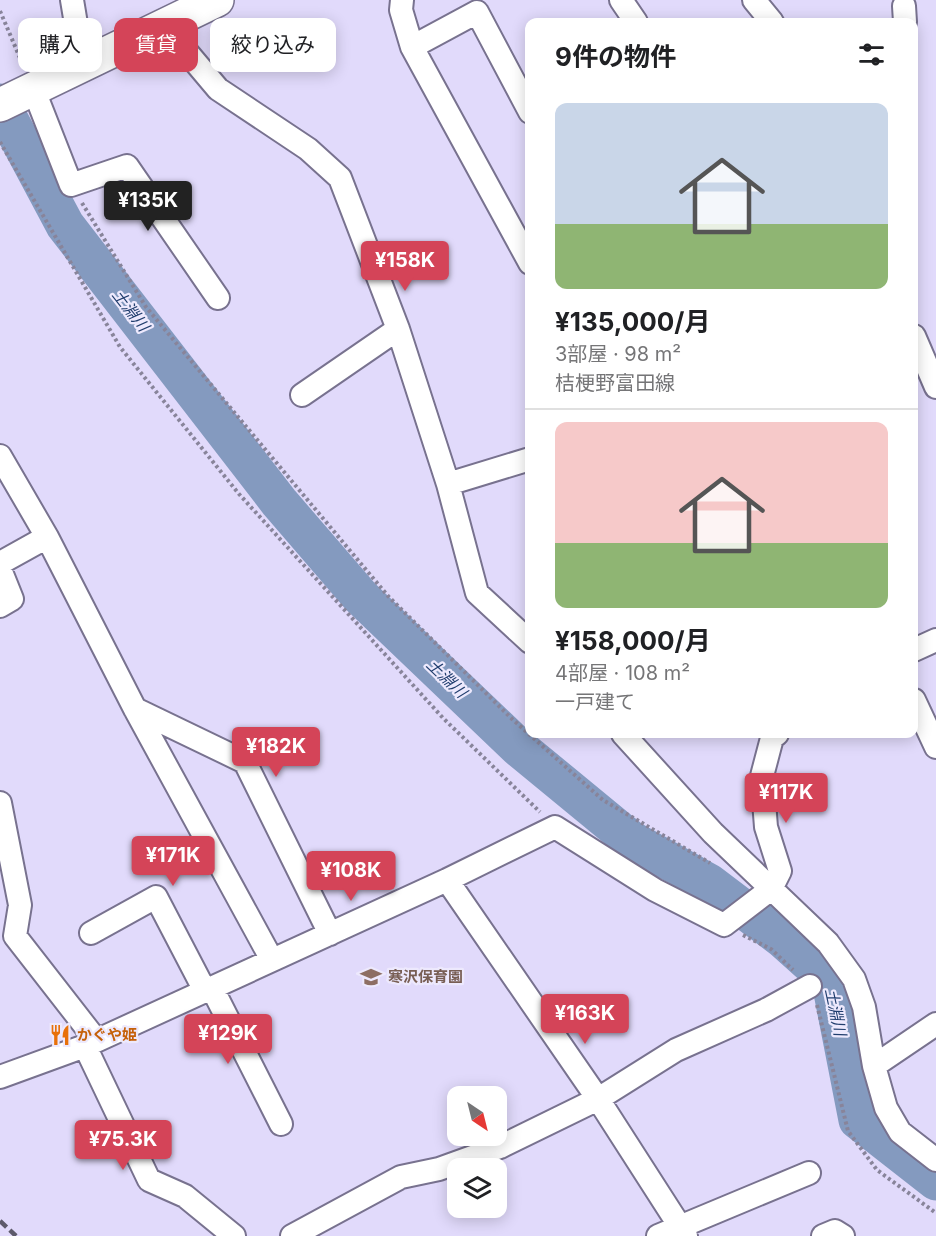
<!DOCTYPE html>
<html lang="ja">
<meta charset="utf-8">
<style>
body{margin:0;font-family:Inter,"Noto Sans JP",sans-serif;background:#f6f6f6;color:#202124;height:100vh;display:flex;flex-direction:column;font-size:22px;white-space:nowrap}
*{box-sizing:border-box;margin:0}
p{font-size:20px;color:#757577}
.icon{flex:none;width:33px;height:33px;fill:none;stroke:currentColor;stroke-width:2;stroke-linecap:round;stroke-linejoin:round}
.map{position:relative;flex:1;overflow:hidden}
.side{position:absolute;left:525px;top:18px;width:393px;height:720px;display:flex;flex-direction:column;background:#fff;border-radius:12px;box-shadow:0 3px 15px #0003}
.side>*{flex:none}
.hud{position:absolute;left:18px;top:18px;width:417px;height:54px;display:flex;gap:12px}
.needle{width:39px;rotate:145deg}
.fabs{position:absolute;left:447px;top:1086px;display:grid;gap:12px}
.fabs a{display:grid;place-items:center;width:60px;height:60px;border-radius:12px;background:#fff;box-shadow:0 3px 15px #0003;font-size:30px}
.price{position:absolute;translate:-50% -51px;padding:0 14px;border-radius:6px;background:#d44458;color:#fff;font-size:20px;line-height:39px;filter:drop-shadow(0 2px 3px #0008)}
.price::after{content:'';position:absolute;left:50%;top:36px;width:18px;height:14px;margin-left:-9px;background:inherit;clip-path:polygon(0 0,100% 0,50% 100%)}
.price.current{background:#222;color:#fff}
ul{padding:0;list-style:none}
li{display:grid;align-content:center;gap:12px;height:318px;padding:0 30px}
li+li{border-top:2px solid #e0e0e0}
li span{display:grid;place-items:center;height:186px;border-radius:12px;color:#555}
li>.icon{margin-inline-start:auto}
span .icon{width:108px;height:108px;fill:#fffc;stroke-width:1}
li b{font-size:26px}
h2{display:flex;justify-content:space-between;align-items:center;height:72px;padding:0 30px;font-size:26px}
.pill{padding:0 21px;border-radius:12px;background:#fff;box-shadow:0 3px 15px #0003;font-size:21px;line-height:54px}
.pill.current{background:#d44458;color:#fff}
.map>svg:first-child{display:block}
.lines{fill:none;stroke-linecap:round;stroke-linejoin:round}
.river{stroke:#849abf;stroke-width:39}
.street-casing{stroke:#78728f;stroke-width:26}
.secondary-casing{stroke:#78728f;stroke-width:36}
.path{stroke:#88849a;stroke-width:4;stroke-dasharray:3 3;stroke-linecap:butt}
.street{stroke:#fff;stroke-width:22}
.secondary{stroke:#fff;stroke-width:33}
.rail{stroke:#5d5a6b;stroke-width:4.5;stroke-dasharray:9 4.5;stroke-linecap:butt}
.labels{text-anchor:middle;stroke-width:4.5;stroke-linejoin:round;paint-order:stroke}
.education-label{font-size:15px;font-weight:bold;fill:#785e54;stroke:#ede9fd;text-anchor:start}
.food-label{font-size:15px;font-weight:bold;fill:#c56008;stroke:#ede9fd;text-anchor:start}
.water-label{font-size:16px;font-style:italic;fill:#213e6e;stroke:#ede9fd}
</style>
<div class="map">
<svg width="936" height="1236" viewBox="0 0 936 1236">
<rect width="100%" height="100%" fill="#e1dafb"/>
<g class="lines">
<path class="river" d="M0 103 65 225 279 502 360 596 518 747 631 840 709 883 783 939 831 982 858 1120 936 1181"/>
<defs>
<path id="street" d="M72 0 80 48 87 62
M402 0 401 10 412 47 530 263
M621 0 636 22
M754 0 772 22
M904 6 905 22
M164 25 218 89 308 149 340 178 398 329 448 484 477 593 530 642
M412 47 477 12 530 112
M33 88 71 185 127 166 218 298
M914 336 936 387
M302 395 398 329
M0 456 47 537 135 709 272 960
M448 484 530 459
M0 563 47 537
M0 569 12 599 0 606
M914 650 936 640
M914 700 936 747
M135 709 245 762 330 934
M623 734 713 833 828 943 854 979 864 1007 874 1066 886 1108 900 1132 936 1160
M0 803 20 905 15 936 96 1040
M447 880 598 1099 686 1236
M91 933 156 897 205 991
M212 988 281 1124
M85 1046 149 1180 185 1196 234 1236
M874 1066 936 1024
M0 1077 85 1046 447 880 555 827 655 890 724 925 771 889 780 871 766 827 762 776 772 738 777 734
M292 1236 401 1177 439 1169 500 1147 598 1099 676 1050 766 1010 810 986
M658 1236 809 1173
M823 1236 835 1231 843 1236"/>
<path id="secondary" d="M0 105 217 0"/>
</defs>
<use href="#street" class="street-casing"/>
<use href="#secondary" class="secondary-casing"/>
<path class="path" d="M0 11 23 65
M0 142 120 347 239 494 443 718 540 812
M82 203 146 307 388 596 512 719 603 800 710 863
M743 935 771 949 793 970
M817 1005 848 1131 877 1170 936 1213"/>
<use href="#street" class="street"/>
<use href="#secondary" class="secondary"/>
<path class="rail" d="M0 1221 16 1236"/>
</g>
<defs>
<symbol id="school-bare" viewBox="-9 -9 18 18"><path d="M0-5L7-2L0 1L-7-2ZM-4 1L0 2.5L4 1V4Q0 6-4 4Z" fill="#8d6e63" stroke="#ede9fd" stroke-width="2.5" paint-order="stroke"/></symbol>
<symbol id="restaurant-bare" viewBox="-9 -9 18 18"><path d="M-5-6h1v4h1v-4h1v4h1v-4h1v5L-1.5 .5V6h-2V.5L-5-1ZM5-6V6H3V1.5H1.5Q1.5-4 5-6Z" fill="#e8710a" stroke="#ede9fd" stroke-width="2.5" paint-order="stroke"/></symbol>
</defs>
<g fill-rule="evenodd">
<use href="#school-bare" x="356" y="962" width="30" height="30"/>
<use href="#restaurant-bare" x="45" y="1020" width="30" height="30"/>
</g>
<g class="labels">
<g class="education-label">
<text x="388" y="982">寒沢保育園</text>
</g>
<g class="food-label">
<text x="77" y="1040">かぐや姫</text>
</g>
<g class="water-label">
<text transform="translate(131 310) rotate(52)" y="6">土淵川</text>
<text transform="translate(447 678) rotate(44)" y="6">土淵川</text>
<text transform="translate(836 1012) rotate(78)" y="6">土淵川</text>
</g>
</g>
</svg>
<div class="fabs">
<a><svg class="needle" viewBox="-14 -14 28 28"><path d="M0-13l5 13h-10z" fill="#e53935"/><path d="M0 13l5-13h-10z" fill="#757577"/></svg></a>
<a><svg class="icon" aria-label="layers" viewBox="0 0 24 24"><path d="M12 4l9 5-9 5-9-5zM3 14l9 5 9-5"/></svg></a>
</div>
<b class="price current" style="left:148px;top:232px">¥135K</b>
<b class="price" style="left:405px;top:292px">¥158K</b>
<b class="price" style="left:276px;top:778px">¥182K</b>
<b class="price" style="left:786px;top:824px">¥117K</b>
<b class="price" style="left:173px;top:887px">¥171K</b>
<b class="price" style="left:351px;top:902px">¥108K</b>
<b class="price" style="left:585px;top:1045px">¥163K</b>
<b class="price" style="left:228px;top:1065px">¥129K</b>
<b class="price" style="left:123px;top:1171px">¥75.3K</b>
<div class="hud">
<a class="pill">購入</a>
<a class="pill current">賃貸</a>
<a class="pill">絞り込み</a>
</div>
<section class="side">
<h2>9件の物件<svg class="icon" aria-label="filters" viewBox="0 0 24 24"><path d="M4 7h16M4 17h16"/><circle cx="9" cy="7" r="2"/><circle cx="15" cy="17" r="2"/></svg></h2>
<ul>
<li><span style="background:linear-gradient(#c9d6e8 65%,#8fb573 0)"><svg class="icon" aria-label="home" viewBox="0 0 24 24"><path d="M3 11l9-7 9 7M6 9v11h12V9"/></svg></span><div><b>¥135,000/月</b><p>3部屋 · 98 m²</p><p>桔梗野富田線</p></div></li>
<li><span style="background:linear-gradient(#f6c9c9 65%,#8fb573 0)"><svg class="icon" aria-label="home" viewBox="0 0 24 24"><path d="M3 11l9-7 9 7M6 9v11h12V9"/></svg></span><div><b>¥158,000/月</b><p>4部屋 · 108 m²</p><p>一戸建て</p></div></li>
</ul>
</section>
</div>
